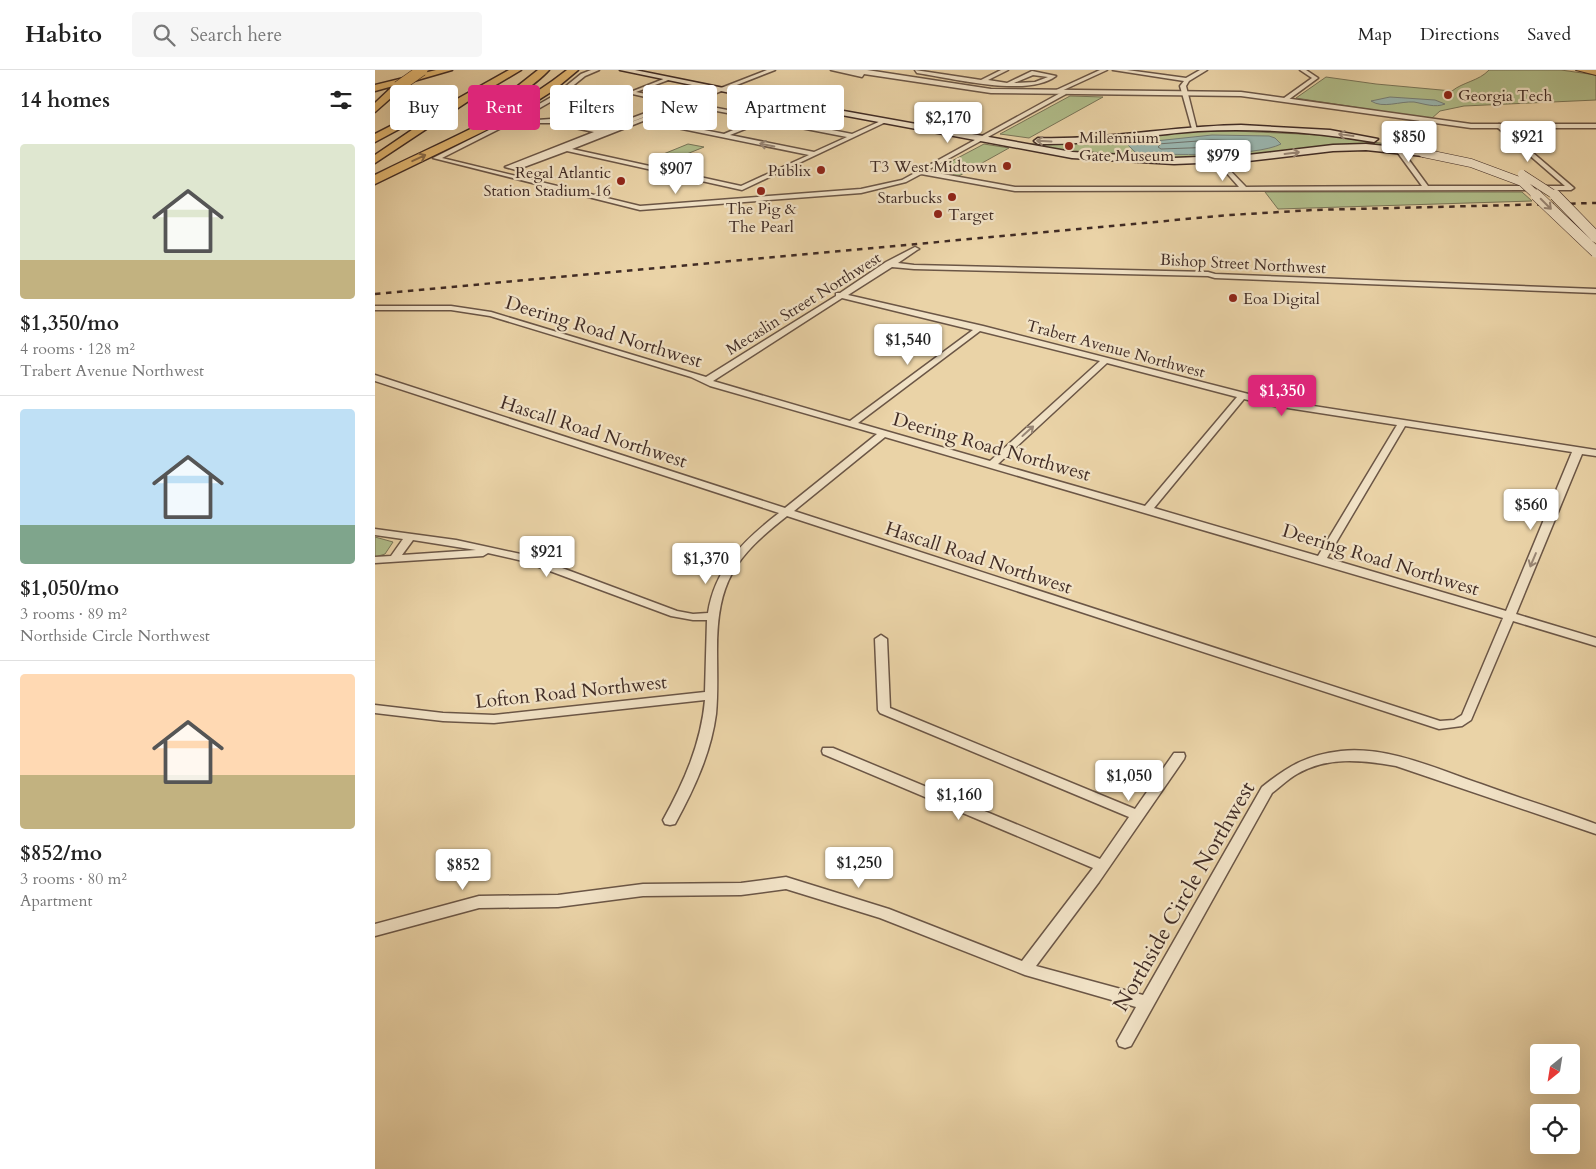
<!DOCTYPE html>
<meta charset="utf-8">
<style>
body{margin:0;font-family:Cardo,serif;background:#f6f6f6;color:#222;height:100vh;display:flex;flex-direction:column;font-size:19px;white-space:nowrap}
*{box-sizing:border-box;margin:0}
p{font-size:16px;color:#767676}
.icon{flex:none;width:28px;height:28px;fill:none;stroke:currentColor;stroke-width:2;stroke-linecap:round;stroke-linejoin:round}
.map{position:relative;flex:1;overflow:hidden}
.details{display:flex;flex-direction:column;background:#fff;width:375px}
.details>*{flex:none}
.banner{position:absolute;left:15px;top:15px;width:475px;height:45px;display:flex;gap:10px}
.needle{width:32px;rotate:210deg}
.buttons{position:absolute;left:1155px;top:974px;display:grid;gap:10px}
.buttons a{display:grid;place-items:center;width:50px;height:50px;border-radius:5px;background:#fff;box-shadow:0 5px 20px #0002;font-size:25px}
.price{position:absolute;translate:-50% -42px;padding:0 11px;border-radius:5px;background:#fff;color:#222;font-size:16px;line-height:32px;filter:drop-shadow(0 1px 2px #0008)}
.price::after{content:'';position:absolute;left:50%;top:30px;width:15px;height:11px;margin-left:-8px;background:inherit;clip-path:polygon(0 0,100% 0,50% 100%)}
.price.active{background:#db2777;color:#fff}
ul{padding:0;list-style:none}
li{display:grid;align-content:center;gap:10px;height:265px;padding:0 20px}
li+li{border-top:1px solid #e0e0e0}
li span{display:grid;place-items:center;height:155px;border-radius:5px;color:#555}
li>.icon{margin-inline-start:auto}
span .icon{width:90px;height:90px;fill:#fffc;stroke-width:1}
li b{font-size:21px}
h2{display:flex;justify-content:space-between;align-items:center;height:60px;padding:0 20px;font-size:21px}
.chip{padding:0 18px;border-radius:5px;background:#fff;box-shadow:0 5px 20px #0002;font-size:18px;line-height:45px}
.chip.active{background:#db2777;color:#fff}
header{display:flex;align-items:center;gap:30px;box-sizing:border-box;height:70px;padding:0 25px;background:#fff;border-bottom:1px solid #e0e0e0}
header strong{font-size:24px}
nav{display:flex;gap:28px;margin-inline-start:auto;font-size:18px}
.search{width:350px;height:45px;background:#f6f6f6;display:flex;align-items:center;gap:12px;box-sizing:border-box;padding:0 18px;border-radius:5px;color:#767676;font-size:19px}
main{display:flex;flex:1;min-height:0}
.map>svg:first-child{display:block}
.green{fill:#b1be8b;stroke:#797558}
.water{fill:#9ab6af;stroke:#767f78}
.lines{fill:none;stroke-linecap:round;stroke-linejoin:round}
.shore{stroke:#6e716a;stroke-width:1}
.minor-casing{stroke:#6b5646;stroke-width:3}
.tertiary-casing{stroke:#6b5646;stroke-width:3}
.secondary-casing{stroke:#412c25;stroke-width:3}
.primary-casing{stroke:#412c25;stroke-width:2}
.motorway-casing{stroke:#412c25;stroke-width:3}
.minor{fill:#f1e2c6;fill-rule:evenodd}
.tertiary{fill:#f1e2c6;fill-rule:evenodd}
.secondary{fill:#f1e2c6;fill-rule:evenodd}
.primary{fill:#e5ba74;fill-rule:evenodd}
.motorway{fill:#e5ba74;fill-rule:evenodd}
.rail{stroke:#412c25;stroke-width:2.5;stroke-dasharray:5.5 5.5;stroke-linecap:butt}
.secondary-bridge-far1-casing{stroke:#412c25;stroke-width:9;stroke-linecap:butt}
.secondary-bridge-casing{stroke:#412c25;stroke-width:12;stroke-linecap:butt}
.motorway-bridge-casing{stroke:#412c25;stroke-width:12;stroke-linecap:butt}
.secondary-bridge-far1{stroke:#f1e2c6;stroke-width:8}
.secondary-bridge{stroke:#f1e2c6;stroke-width:11}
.motorway-bridge{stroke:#e5ba74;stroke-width:11}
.oneway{stroke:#998776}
.oneway2{stroke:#8b6c49}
.poi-dot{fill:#8f2418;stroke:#f1e2c6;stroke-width:2}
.labels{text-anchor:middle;stroke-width:4.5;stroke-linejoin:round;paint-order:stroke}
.far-poi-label{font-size:16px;fill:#412c25;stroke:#f1e2c6;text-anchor:start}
.far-street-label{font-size:16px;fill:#412c25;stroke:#f1e2c6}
.street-label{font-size:19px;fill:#412c25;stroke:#f1e2c6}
.near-street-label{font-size:22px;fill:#412c25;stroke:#f1e2c6}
</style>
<header>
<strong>Habito</strong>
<div class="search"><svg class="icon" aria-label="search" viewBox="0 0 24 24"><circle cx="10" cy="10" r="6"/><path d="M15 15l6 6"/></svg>Search here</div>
<nav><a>Map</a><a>Directions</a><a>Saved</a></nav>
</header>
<main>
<section class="details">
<h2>14 homes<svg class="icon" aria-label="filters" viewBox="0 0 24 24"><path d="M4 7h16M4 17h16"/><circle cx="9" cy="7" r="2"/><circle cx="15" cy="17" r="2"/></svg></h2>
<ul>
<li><span style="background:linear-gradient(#dfe7d0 75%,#c2b280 0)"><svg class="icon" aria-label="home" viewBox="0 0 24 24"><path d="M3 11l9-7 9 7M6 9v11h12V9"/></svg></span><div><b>$1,350/mo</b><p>4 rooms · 128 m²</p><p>Trabert Avenue Northwest</p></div></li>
<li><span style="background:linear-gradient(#bfe0f5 75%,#7fa58c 0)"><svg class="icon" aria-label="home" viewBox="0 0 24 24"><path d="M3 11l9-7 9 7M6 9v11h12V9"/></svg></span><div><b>$1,050/mo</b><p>3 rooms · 89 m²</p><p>Northside Circle Northwest</p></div></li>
<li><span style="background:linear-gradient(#ffd9b3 65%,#c2b280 0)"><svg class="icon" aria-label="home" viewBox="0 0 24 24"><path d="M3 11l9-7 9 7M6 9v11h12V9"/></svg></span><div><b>$852/mo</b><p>3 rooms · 80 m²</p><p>Apartment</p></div></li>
</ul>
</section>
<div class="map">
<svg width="1221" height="1099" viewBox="0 0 1221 1099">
<rect width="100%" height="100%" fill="#ead3a7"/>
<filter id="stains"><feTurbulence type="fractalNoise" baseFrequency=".004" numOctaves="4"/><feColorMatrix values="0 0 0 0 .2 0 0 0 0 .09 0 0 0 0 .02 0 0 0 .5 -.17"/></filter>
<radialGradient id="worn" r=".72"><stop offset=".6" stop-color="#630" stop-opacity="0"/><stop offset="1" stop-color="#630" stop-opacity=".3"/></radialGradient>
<path class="green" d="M1114 0H1186L1221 5V30L1089 36 1065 41 1056 49 921 28 951 7 1001 14 1077 21C1088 12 1104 11 1114 0Z
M695 26 728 27 654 68 625 64Z
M860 61 947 65 1012 74 1017 76 797 89 693 82 648 74H699L811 62Z
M313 74 329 77 302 88 286 85Z
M609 74 634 78 582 107 556 102Z
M890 122H1147L1157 131 903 139Z
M0 467 18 472 10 484 0 487Z"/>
<path class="water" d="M1015 27 1060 30 1070 34C1060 38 1050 34 1039 32 1025 31 1008 39 996 31Z
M837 65 894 66 900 68 906 74C881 87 791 85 761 83L752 74Z"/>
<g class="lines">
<path class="shore" d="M837 70 868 71 870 73 868 76 786 79 783 77 786 74Z"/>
<defs>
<path id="minor" d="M216 0H224L210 6 184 27 156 43 67 88 265 136 486 119 527 110 689 21 691 24 551 101 640 117H864L841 91 840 90 843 88 871 117 1047 116 1020 79 1024 70 1047 48 1050 50 1029 72 1026 79 1053 116H1190L1122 57 1124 54 1199 118 1196 120 640 121 546 104 531 112 486 123 265 140 58 88 152 41 180 25 206 4Z
M392 0H400L316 33 389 47 423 33 425 36 396 48 477 64 508 50 513 51 367 120 192 81 141 100 130 97 219 62 176 53H164L162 50 176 49 225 60 297 33 253 23 291 8 296 9 261 22 310 32ZM300 35 230 62 299 36ZM310 35 384 49 349 64 274 49ZM268 51 434 85 366 116 197 79ZM390 51 472 67 439 82 355 65Z
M540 0 606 10 626 0H633L613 10 632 13 657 1 681 6C652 28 577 8 542 3ZM658 5 673 7 660 12 639 13Z
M725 0H732L682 23 677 22Z
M738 0H752L811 8 825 0H832L814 11 811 16 822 60 817 59 805 16 809 11Z
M925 0H931L943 8 913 30H909V28L937 8Z
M540 177 544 179 542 180 523 193 539 195 833 202 840 204 1221 219V223L840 208 833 206 539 199 517 197 473 225 608 256 893 329 1221 380V386L1207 384 1141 544 1221 568V576L1138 551 1096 650 1087 656 1064 659 412 446C360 487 342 511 342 580 342 601 343 623 341 644 336 683 319 719 300 754L295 755 290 754 288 750C309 712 326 674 330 630L119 653 68 651 0 643V635L68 643 119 645 330 622 332 550H318L296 546 148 491 113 483 108 486 0 493V487L16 486 28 469 0 465V459L81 470 155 486 302 541 318 544 333 543C340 498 369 470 404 443L0 311V305L410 438 502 364 335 316 316 307 115 246 76 240H0V236H76L116 242 331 307 461 226V223H465L511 192ZM467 228 598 260 475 351 338 311ZM605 261 725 291 615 391 483 353ZM732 293 862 327 770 436 623 394ZM869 329 893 335 1022 355 943 486 779 438ZM1030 356 1197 382 1131 541 952 488ZM510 367 1128 548 1087 645 1079 650 1065 651 419 441ZM38 470 101 480 27 485Z
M506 565 512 569 515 638 760 739 799 683H809L810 686 809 689 724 812 661 896 768 925 887 717C913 696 932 685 966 681 1013 676 1062 699 1106 714 1144 728 1183 740 1221 754V764L1021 696C987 690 953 686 922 704 913 709 905 717 897 723L756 976 750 978 744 976 742 971 761 937 650 905 505 848 411 819 366 825 268 826 183 837 104 838 0 866V854L104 826 183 825 268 814 366 813 411 807 514 839 647 891 718 798 448 684 447 681 448 678H458L725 789 754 747 505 643 503 640 500 569Z"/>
<path id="tertiary" d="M456 0H492L616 19 866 22 1096 54H1221V58H1096L866 26 616 23 489 4 487 7Z"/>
<path id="secondary" d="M245 0H260L413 31 697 82 799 88 873 85 958 75 991 74 1048 80 1052 83 1048 86 991 80 958 81 873 91 799 94 697 88 413 35Z
M866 55 955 60 1003 69 999 72C941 62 882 58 823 61 770 65 717 75 663 74L659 71 663 68C731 70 798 56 866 55Z"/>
<path id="primary" d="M1201 0H1221V5Z"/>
<path id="motorway" d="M61 0H77L25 15 28 17 26 19 0 42V33L18 16 0 21V15Z
M134 0H146L92 32 0 93V85L84 28Z
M163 0H174C164 11 117 48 104 45V41L139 19Z
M192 0H203L179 20 132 50 0 114V105C66 72 134 46 192 0Z
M37 45 41 46V50L0 72V64Z"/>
</defs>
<use href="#minor" class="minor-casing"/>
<use href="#tertiary" class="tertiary-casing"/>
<use href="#secondary" class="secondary-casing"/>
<use href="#primary" class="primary-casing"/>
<use href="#motorway" class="motorway-casing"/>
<use href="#minor" class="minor"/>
<use href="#tertiary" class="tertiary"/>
<use href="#secondary" class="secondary"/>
<use href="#primary" class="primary"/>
<use href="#motorway" class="motorway"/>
<path class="rail" d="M0 224 855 145 938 140 1221 133"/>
<defs>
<path id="secondary-bridge-far1" d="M1048 83 1096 93 1147 112 1162 126
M1147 104 1181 126"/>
<path id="secondary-bridge" d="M1161 125 1221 182
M1180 125 1221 167"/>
<path id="motorway-bridge" d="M23 17 47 0"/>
</defs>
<use href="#secondary-bridge-far1" class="secondary-bridge-far1-casing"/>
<use href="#secondary-bridge" class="secondary-bridge-casing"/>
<use href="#motorway-bridge" class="motorway-bridge-casing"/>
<use href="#secondary-bridge-far1" class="secondary-bridge-far1"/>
<use href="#secondary-bridge" class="secondary-bridge"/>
<use href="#motorway-bridge" class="motorway-bridge"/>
</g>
<defs><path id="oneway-shaft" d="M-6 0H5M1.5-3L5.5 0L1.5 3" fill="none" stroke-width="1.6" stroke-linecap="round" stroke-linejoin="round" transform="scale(1.25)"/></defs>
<g class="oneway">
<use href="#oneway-shaft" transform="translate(971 65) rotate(-172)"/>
<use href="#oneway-shaft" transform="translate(669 71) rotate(-177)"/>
<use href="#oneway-shaft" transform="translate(392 75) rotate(-169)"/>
<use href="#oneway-shaft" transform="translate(917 83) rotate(-7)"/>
<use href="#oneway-shaft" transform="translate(1171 134) rotate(45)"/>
<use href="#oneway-shaft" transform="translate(653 361) rotate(-42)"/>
<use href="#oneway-shaft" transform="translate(1158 490) rotate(113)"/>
</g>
<use class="oneway2" href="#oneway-shaft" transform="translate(44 88) rotate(-25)"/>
<g class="poi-dot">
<circle cx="1073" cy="25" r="5"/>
<circle cx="694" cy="76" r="5"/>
<circle cx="632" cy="96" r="5"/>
<circle cx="446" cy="100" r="5"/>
<circle cx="246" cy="111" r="5"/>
<circle cx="386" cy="121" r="5"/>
<circle cx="577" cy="127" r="5"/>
<circle cx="563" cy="144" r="5"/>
<circle cx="858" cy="228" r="5"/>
</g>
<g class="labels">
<g class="far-poi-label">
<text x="1083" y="31">Georgia Tech</text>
<text x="704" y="73">Millennium<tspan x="704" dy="18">Gate Museum</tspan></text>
<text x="622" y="102" text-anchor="end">T3 West Midtown</text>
<text x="436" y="106" text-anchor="end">Publix</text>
<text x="236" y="108" text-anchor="end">Regal Atlantic<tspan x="236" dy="18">Station Stadium 16</tspan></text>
<text x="567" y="133" text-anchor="end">Starbucks</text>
<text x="386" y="144" text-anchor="middle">The Pig &amp;<tspan x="386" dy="18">The Pearl</tspan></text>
<text x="573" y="150">Target</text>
<text x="868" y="234">Eoa Digital</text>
</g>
<g class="far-street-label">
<text transform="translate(868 193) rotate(3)" y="6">Bishop Street Northwest</text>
<text transform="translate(428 233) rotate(-32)" y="6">Mecaslin Street Northwest</text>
<text transform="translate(741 278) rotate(15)" y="6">Trabert Avenue Northwest</text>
</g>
<g class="street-label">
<text transform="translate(229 261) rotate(17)" y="7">Deering Road Northwest</text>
<text transform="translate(219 361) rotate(18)" y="7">Hascall Road Northwest</text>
<text transform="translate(617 376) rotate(16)" y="7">Deering Road Northwest</text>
<text transform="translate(604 487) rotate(18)" y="7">Hascall Road Northwest</text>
<text transform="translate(1006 489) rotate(17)" y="7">Deering Road Northwest</text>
<text transform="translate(196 621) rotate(-6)" y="7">Lofton Road Northwest</text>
</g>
<g class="near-street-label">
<text transform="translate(808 826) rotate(-60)" y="8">Northside Circle Northwest</text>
</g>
</g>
<rect width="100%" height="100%" filter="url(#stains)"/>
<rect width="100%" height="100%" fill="url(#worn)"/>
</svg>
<div class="buttons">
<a><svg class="needle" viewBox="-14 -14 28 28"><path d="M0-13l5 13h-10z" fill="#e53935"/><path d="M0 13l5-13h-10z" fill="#767676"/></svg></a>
<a><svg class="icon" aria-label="locate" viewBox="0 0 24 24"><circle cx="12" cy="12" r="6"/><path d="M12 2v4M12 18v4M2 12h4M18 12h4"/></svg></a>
</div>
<b class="price" style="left:573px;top:74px">$2,170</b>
<b class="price" style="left:1034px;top:93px">$850</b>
<b class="price" style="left:1153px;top:93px">$921</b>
<b class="price" style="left:848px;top:112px">$979</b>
<b class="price" style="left:301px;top:125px">$907</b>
<b class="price" style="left:533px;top:296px">$1,540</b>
<b class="price active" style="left:907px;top:347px">$1,350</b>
<b class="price" style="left:1156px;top:461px">$560</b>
<b class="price" style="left:172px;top:508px">$921</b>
<b class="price" style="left:331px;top:515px">$1,370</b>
<b class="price" style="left:754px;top:732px">$1,050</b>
<b class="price" style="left:584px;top:751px">$1,160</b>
<b class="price" style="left:484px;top:819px">$1,250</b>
<b class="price" style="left:88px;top:821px">$852</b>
<div class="banner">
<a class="chip">Buy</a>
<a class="chip active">Rent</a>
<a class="chip">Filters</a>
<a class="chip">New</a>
<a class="chip">Apartment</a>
</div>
</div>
</main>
